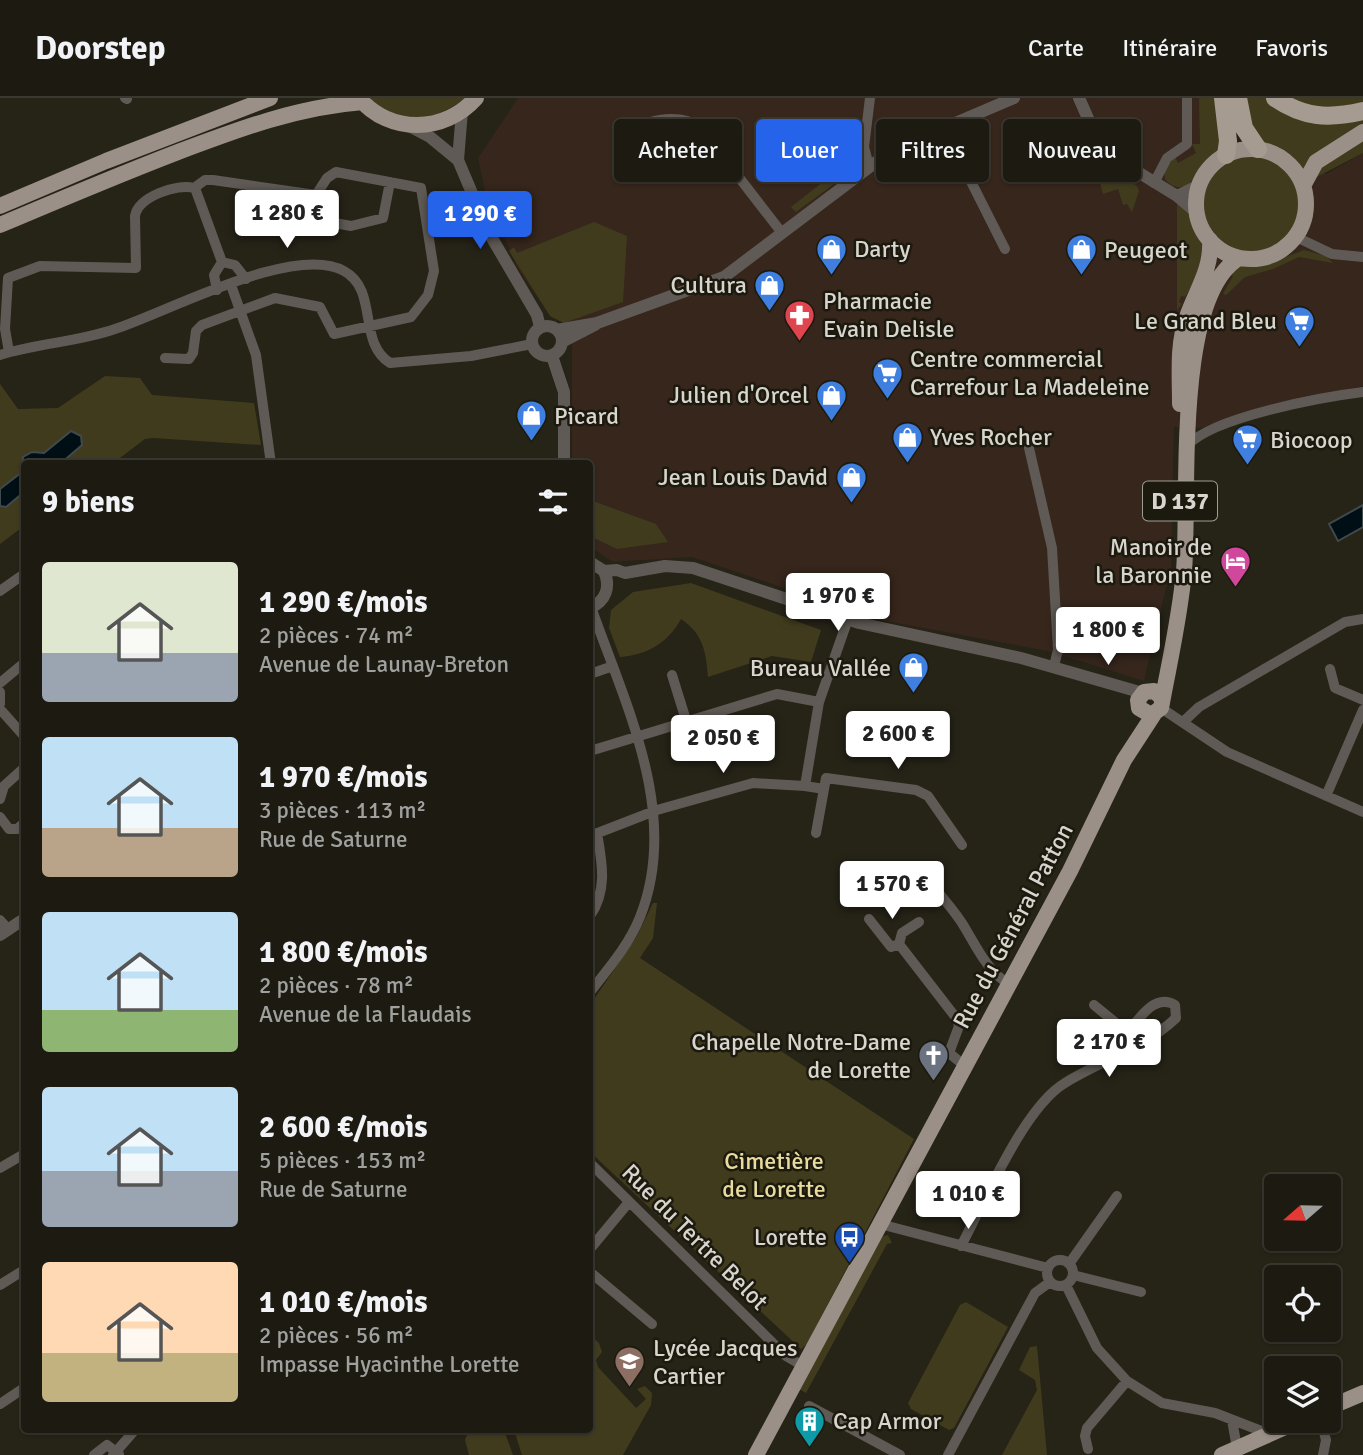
<!DOCTYPE html>
<html lang="fr">
<meta charset="utf-8">
<style>
body{margin:0;font-family:Signika,sans-serif;background:#25231a;color:#f1f3f6;height:100vh;display:flex;flex-direction:column;font-size:26px;white-space:nowrap}
*{box-sizing:border-box;margin:0}
p{font-size:23px;color:#a0a19f}
.icon{flex:none;width:38px;height:38px;fill:none;stroke:currentColor;stroke-width:2;stroke-linecap:round;stroke-linejoin:round}
.map{position:relative;flex:1;overflow:hidden}
.details{position:absolute;left:21px;top:362px;width:572px;height:973px;display:flex;flex-direction:column;background:#1c1a11;border-radius:7px;box-shadow:0 2px 5px #0004,0 0 0 2px #3a3831}
.details>*{flex:none}
.banner{position:absolute;left:614px;top:21px;width:642px;height:63px;display:flex;gap:14px}
.needle{width:46px;rotate:250deg}
.tools{position:absolute;left:1264px;top:1076px;display:grid;gap:14px}
.tools a{display:grid;place-items:center;width:77px;height:77px;border-radius:7px;background:#1c1a11;box-shadow:0 2px 5px #0004,0 0 0 2px #3a3831;font-size:35px}
.price{position:absolute;translate:-50% -60px;padding:0 16px;border-radius:7px;background:#fff;color:#222;font-size:23px;line-height:46px;filter:drop-shadow(0 2px 4px #0008)}
.price::after{content:'';position:absolute;left:50%;top:42px;width:21px;height:16px;margin-left:-10px;background:inherit;clip-path:polygon(0 0,100% 0,50% 100%)}
.price.current{background:#2563eb;color:#fff}
ul{padding:0;list-style:none}
li{display:flex;align-items:center;gap:21px;height:175px;padding:0 21px}
li span{display:grid;place-items:center;flex:none;width:196px;height:140px;border-radius:7px;color:#555}
li>.icon{margin-inline-start:auto}
span .icon{width:84px;height:84px;fill:#fffc;stroke-width:1}
li b{font-size:30px}
h2{display:flex;justify-content:space-between;align-items:center;height:84px;padding:0 21px;font-size:30px}
.tag{padding:0 24px;border-radius:7px;background:#1c1a11;box-shadow:0 2px 5px #0004,0 0 0 2px #3a3831;font-size:24px;line-height:63px}
.tag.current{background:#2563eb;color:#fff}
header{display:flex;align-items:center;gap:42px;box-sizing:border-box;height:98px;padding:0 35px;background:#1c1a11;border-bottom:2px solid #3a3831}
header strong{font-size:33px}
nav{display:flex;gap:38px;margin-inline-start:auto;font-size:24px}
.map>svg:first-child{display:block}
.commercial{fill:#36261c}
.green{fill:#413b1e}
.water{fill:#000f15;stroke:#404a4c;stroke-width:2}
.lines{fill:none;stroke-linecap:round;stroke-linejoin:round}
.minor{stroke:#5f5a55;stroke-width:10}
.tertiary{stroke:#5f5a55;stroke-width:12}
.primary{stroke:#9b9087;stroke-width:16}
.trunk{stroke:#a69b90;stroke-width:18}
.labels{text-anchor:middle;stroke-width:5;stroke-linejoin:round;paint-order:stroke}
.shield{fill:#1c190e;stroke:#9f9d94;stroke-width:2}
.shield-label{font-size:23px;font-weight:bold;fill:#d7d5cd}
.poi-label{font-size:24px;fill:#d7d5cd;stroke:#1c190e;text-anchor:start}
.street-label{font-size:24px;fill:#d7d5cd;stroke:#1c190e}
.park-label{font-size:24px;fill:#e8db9d;stroke:#1c190e}
</style>
<header>
<strong>Doorstep</strong>
<nav><a>Carte</a><a>Itinéraire</a><a>Favoris</a></nav>
</header>
<div class="map">
<svg width="1363" height="1357" viewBox="0 0 1363 1357">
<rect width="100%" height="100%" fill="#262317"/>
<path class="commercial" d="M518 0H1217L1219 50 1243 43 1273 48 1326 76 1363 55V288L1293 303 1201 330 1174 329 1171 469 1144 583 1047 553 880 522 692 459 613 464 590 449V366H572V246L564 225 550 218 517 169 485 94 478 60Z"/>
<path class="green" d="M368 0H466C433 23 400 33 368 0Z
M1199 0H1215L1220 24 1219 53C1204 66 1186 106 1165 81L1164 71 1175 59 1178 65 1196 55 1192 46H1200Z
M1246 0H1363V55L1311 82C1300 63 1284 50 1261 46L1251 31Z
M673 27 690 32 684 37 679 31 645 53 642 45 646 36Z
M1082 35 1094 61 1137 88 1139 93 1132 114 1127 106 1123 107 1118 91 1103 96 1099 81 1092 83 1077 42 1036 57Z
M854 46C867 69 812 101 796 114L791 109 848 64 847 51Z
M1203 106a49 49 0 1 1 98 0a49 49 0 1 1-98 0Z
M1177 104 1189 113 1203 145 1198 178 1185 199 1181 198 1179 204 1182 206 1177 212Z
M594 124 627 138 623 204 564 225 550 218 509 153 514 149 517 155Z
M1304 152 1326 158 1333 165 1299 159 1273 171 1245 179 1226 197 1223 196 1233 178 1228 175 1242 167H1265Z
M105 278 140 280 152 297 254 305 261 347 153 340 145 341 112 366H24V428L0 446V286L18 311 58 310Z
M590 402 656 426 668 444 617 451 590 438Z
M691 485 821 532 811 564 772 558 708 579C706 553 703 536 681 521 668 545 647 557 620 559L609 530 611 512 633 494Z
M653 805H657L653 840 640 860 914 1041 807 1246 801 1251 590 1054V907L637 838Z
M888 1137 892 1145 887 1146 806 1295 799 1291 883 1138Z
M966 1204 1008 1229 954 1330 949 1332 911 1311 908 1305 960 1207Z
M590 1237 599 1245 602 1254 596 1262 598 1269 636 1310 646 1301 637 1291 645 1288 652 1295 651 1307 623 1357H522L514 1332H590Z
M1037 1248 1047 1357H1002L1037 1292 1035 1282 1019 1272 1030 1249Z
M469 1332H504L513 1357H469L465 1342Z"/>
<path class="water" d="M71 333 81 338 82 347 60 366H24V394L6 409 0 408V391L22 374 23 359 32 354 44 355Z
M1363 407V429L1338 443 1329 426Z"/>
<g class="lines">
<path class="minor" d="M125 0 127 1
M943 28 1005 151
M633 36C647 18 683 17 700 29L782 135
M869 68 864 49 870 0
M1154 85 1167 60 1187 46V0
M195 90 222 164
M316 97 315 118 318 122 351 128 383 120 390 84
M1296 139 1332 156 1363 159
M222 164 235 167 246 181
M231 187 256 257 271 366
M217 192 214 177 222 164
M9 254 5 231 8 180 40 168 136 170 135 118C138 99 177 85 194 90L205 82H213L316 97 327 80 336 74 421 90 434 173 428 197 411 219 334 236 320 209 275 200 202 227 196 233 193 255 189 261 165 260
M0 257C38 245 78 244 115 231 168 214 294 145 344 173 379 192 357 244 390 265L471 258 532 246
M1187 348C1212 319 1323 299 1363 294
M1029 350 1052 450 1058 552 1054 568
M0 493 24 476
M1330 571 1335 590 1363 602
M590 576 613 568
M672 577 686 622
M0 585 24 565
M0 594V606
M1161 610 1227 654 1363 714
M0 611 24 638
M1183 624 1199 609 1345 524 1363 521
M590 653 777 596 819 604
M824 691 826 680 916 692 928 698 962 747
M1326 698 1363 612
M0 701 4 688 24 670
M0 719 9 731H17L24 725
M816 735 824 691 805 688 819 604 848 521
M590 738 657 712 753 685 805 688
M917 795 931 785C942 800 956 814 965 830 977 850 988 874 1009 886
M590 818C608 792 602 764 597 735
M869 821 891 849 899 846 957 921 959 928 949 955 965 968
M0 822 9 832
M899 846 902 835 919 824
M590 894C608 871 629 847 640 819 681 716 625 606 591 509
M1094 907 1116 925 1126 945
M590 1065 786 1258 803 1268
M0 1070 24 1056
M880 1126 1048 1170
M961 1148C984 1105 1024 1009 1065 985 1102 962 1143 951 1176 920L1175 907C1153 894 1136 925 1124 940
M590 1151 629 1104
M1047 1175a13 13 0 1 1 26 0a13 13 0 1 1-26 0Z
M1069 1166 1117 1098
M590 1174 652 1226
M1073 1177 1141 1194
M0 1187 24 1172
M1066 1187 1097 1250 1127 1283 1162 1305 1215 1315 1269 1336
M0 1306 24 1290
M809 1308 900 1357
M1232 1322 1237 1350
M1321 1323 1326 1342 1323 1357
M1088 1351 1085 1338 1087 1330 1127 1283
M94 1357 107 1347 119 1356
M113 1357 135 1332
M948 1357 1035 1195 1050 1184"/>
<path class="tertiary" d="M1079 0 1102 52 1177 98 1197 115
M462 13 458 62 489 135 537 217 540 229
M407 27 430 39 458 62
M1177 98 1199 87
M532 243a15 15 0 1 1 30 0a15 15 0 1 1-30 0Z
M557 232 597 225 724 179 892 52 1014 0
M562 244 595 227
M552 258 564 294V366
M590 464 604 473C611 489 606 503 590 510
M604 473 617 472 625 475 665 468 693 470 859 525 1021 560 1143 595
M0 837 24 821"/>
<path class="primary" d="M359 0C390 37 445 35 476 0
M1196 106a55 55 0 1 1 110 0a55 55 0 1 1-110 0Z
M1303 88 1316 64 1363 34
M0 108 106 63 270 0
M0 127C59 102 118 77 178 54 239 31 297 9 363 4
M1180 306C1180 278 1177 246 1187 219 1196 193 1212 171 1210 142
M1161 599 1154 593 1144 594 1138 602 1139 610 1151 617 1161 610C1169 566 1180 519 1184 473 1190 402 1173 200 1239 160
M1328 1310 1363 1295
M756 1357 1070 773 1124 662 1154 616
M1222 1357 1299 1323"/>
<path class="trunk" d="M1223 0 1228 43 1226 57
M1238 0 1244 30 1258 51
M1275 0C1304 20 1329 21 1363 13"/>
</g>
<defs>
<symbol id="shop-pin" viewBox="-11 -11 22 30"><path d="M0 17L-7.5 6A9.5 9.5 0 1 1 7.5 6Z" fill="#3f7fe0" stroke="#1c190e"/><path d="M-5-2.5h2.3a2.7 3.5 0 0 1 5.4 0H5L5.5 6h-11ZM-1.5-2.5h3a1.5 2.3 0 0 0-3 0Z" fill="#fff"/></symbol>
<symbol id="pharmacy-pin" viewBox="-11 -11 22 30"><path d="M0 17L-7.5 6A9.5 9.5 0 1 1 7.5 6Z" fill="#e0444e" stroke="#1c190e"/><path d="M-2-6h4v4h4v4h-4v4h-4v-4h-4v-4h4Z" fill="#fff"/></symbol>
<symbol id="supermarket-pin" viewBox="-11 -11 22 30"><path d="M0 17L-7.5 6A9.5 9.5 0 1 1 7.5 6Z" fill="#3f7fe0" stroke="#1c190e"/><path d="M-6-5.5h2.5l.6 2H6L4.5 2H-2.5L-4.4-4H-6ZM-1.5 3.2a1.3 1.3 0 1 0 .1 0ZM3 3.2a1.3 1.3 0 1 0 .1 0Z" fill="#fff"/></symbol>
<symbol id="hotel-pin" viewBox="-11 -11 22 30"><path d="M0 17L-7.5 6A9.5 9.5 0 1 1 7.5 6Z" fill="#d1479c" stroke="#1c190e"/><path d="M-6-4.5h1.5V1H6V5H4.5V3h-9V5H-6ZM-4 0a1.8 1.8 0 1 1 3.6 0ZM.5 0V-2.5h3Q6-2.5 6 0Z" fill="#fff"/></symbol>
<symbol id="church-pin" viewBox="-11 -11 22 30"><path d="M0 17L-7.5 6A9.5 9.5 0 1 1 7.5 6Z" fill="#6b7280" stroke="#1c190e"/><path d="M-1.2-6h2.4v3.5h3.3v2.4h-3.3V6h-2.4V-.1h-3.3v-2.4h3.3Z" fill="#fff"/></symbol>
<symbol id="bus-pin" viewBox="-11 -11 22 30"><path d="M0 17L-7.5 6A9.5 9.5 0 1 1 7.5 6Z" fill="#1a4fb4" stroke="#1c190e"/><path d="M-5-6H5V4H4V6H2V4H-2V6H-4V4H-5ZM-3.5-4V0h7V-4ZM-3.5 1.2v1.5H-2V1.2ZM2 1.2v1.5H3.5V1.2Z" fill="#fff"/></symbol>
<symbol id="school-pin" viewBox="-11 -11 22 30"><path d="M0 17L-7.5 6A9.5 9.5 0 1 1 7.5 6Z" fill="#8d6e63" stroke="#1c190e"/><path d="M0-5L7-2L0 1L-7-2ZM-4 1L0 2.5L4 1V4Q0 6-4 4Z" fill="#fff"/></symbol>
<symbol id="building-pin" viewBox="-11 -11 22 30"><path d="M0 17L-7.5 6A9.5 9.5 0 1 1 7.5 6Z" fill="#0f9aa8" stroke="#1c190e"/><path d="M-4-6H4V6H1V3H-1V6H-4ZM-2.5-4.3h1.7v1.8h-1.7ZM.8-4.3h1.7v1.8H.8ZM-2.5-1h1.7V.8h-1.7ZM.8-1h1.7V.8H.8Z" fill="#fff"/></symbol>
</defs>
<g fill-rule="evenodd">
<use href="#shop-pin" x="814" y="134" width="35" height="47"/>
<use href="#shop-pin" x="1064" y="134" width="35" height="47"/>
<use href="#shop-pin" x="752" y="170" width="35" height="47"/>
<use href="#pharmacy-pin" x="782" y="200" width="35" height="47"/>
<use href="#supermarket-pin" x="1282" y="206" width="35" height="47"/>
<use href="#supermarket-pin" x="870" y="258" width="35" height="47"/>
<use href="#shop-pin" x="814" y="280" width="35" height="47"/>
<use href="#shop-pin" x="514" y="300" width="35" height="47"/>
<use href="#shop-pin" x="890" y="322" width="35" height="47"/>
<use href="#supermarket-pin" x="1230" y="324" width="35" height="47"/>
<use href="#shop-pin" x="834" y="362" width="35" height="47"/>
<use href="#hotel-pin" x="1218" y="446" width="35" height="47"/>
<use href="#shop-pin" x="896" y="552" width="35" height="47"/>
<use href="#church-pin" x="916" y="940" width="35" height="47"/>
<use href="#bus-pin" x="832" y="1122" width="35" height="47"/>
<use href="#school-pin" x="612" y="1246" width="35" height="47"/>
<use href="#building-pin" x="792" y="1306" width="35" height="47"/>
</g>
<g class="labels">
<rect class="shield" x="1143" y="383.5" width="74" height="39" rx="5"/>
<g class="shield-label">
<text x="1180" y="411">D 137</text>
</g>
<g class="poi-label">
<text x="854" y="159">Darty</text>
<text x="1104" y="160">Peugeot</text>
<text x="747" y="195" text-anchor="end">Cultura</text>
<text x="823" y="211">Pharmacie<tspan x="823" dy="28">Evain Delisle</tspan></text>
<text x="1277" y="231" text-anchor="end">Le Grand Bleu</text>
<text x="910" y="269">Centre commercial<tspan x="910" dy="28">Carrefour La Madeleine</tspan></text>
<text x="809" y="305" text-anchor="end">Julien d'Orcel</text>
<text x="554" y="326">Picard</text>
<text x="930" y="347">Yves Rocher</text>
<text x="1270" y="350">Biocoop</text>
<text x="828" y="387" text-anchor="end">Jean Louis David</text>
<text x="1212" y="457" text-anchor="end">Manoir de<tspan x="1212" dy="28">la Baronnie</tspan></text>
<text x="891" y="578" text-anchor="end">Bureau Vallée</text>
<text x="911" y="952" text-anchor="end">Chapelle Notre-Dame<tspan x="911" dy="28">de Lorette</tspan></text>
<text x="827" y="1147" text-anchor="end">Lorette</text>
<text x="653" y="1258">Lycée Jacques<tspan x="653" dy="28">Cartier</tspan></text>
<text x="833" y="1331">Cap Armor</text>
</g>
<g class="street-label">
<text transform="translate(1013 828) rotate(-62)" y="8">Rue du Général Patton</text>
<text transform="translate(695 1139) rotate(45)" y="8">Rue du Tertre Belot</text>
</g>
<g class="park-label">
<text x="774" y="1071">Cimetière<tspan x="774" dy="28">de Lorette</tspan></text>
</g>
</g>
</svg>
<div class="tools">
<a><svg class="needle" viewBox="-14 -14 28 28"><path d="M0-13l5 13h-10z" fill="#e53935"/><path d="M0 13l5-13h-10z" fill="#a0a19f"/></svg></a>
<a><svg class="icon" aria-label="locate" viewBox="0 0 24 24"><circle cx="12" cy="12" r="6"/><path d="M12 2v4M12 18v4M2 12h4M18 12h4"/></svg></a>
<a><svg class="icon" aria-label="layers" viewBox="0 0 24 24"><path d="M12 4l9 5-9 5-9-5zM3 14l9 5 9-5"/></svg></a>
</div>
<b class="price" style="left:287px;top:152px">1 280 €</b>
<b class="price current" style="left:480px;top:153px">1 290 €</b>
<b class="price" style="left:838px;top:535px">1 970 €</b>
<b class="price" style="left:1108px;top:569px">1 800 €</b>
<b class="price" style="left:898px;top:673px">2 600 €</b>
<b class="price" style="left:723px;top:677px">2 050 €</b>
<b class="price" style="left:892px;top:823px">1 570 €</b>
<b class="price" style="left:1109px;top:981px">2 170 €</b>
<b class="price" style="left:968px;top:1133px">1 010 €</b>
<div class="banner">
<a class="tag">Acheter</a>
<a class="tag current">Louer</a>
<a class="tag">Filtres</a>
<a class="tag">Nouveau</a>
</div>
<section class="details">
<h2>9 biens<svg class="icon" aria-label="filters" viewBox="0 0 24 24"><path d="M4 7h16M4 17h16"/><circle cx="9" cy="7" r="2"/><circle cx="15" cy="17" r="2"/></svg></h2>
<ul>
<li><span style="background:linear-gradient(#dfe7d0 65%,#9aa5b1 0)"><svg class="icon" aria-label="home" viewBox="0 0 24 24"><path d="M3 11l9-7 9 7M6 9v11h12V9"/></svg></span><div><b>1 290 €/mois</b><p>2 pièces · 74 m²</p><p>Avenue de Launay-Breton</p></div></li>
<li><span style="background:linear-gradient(#bfe0f5 65%,#b9a48a 0)"><svg class="icon" aria-label="home" viewBox="0 0 24 24"><path d="M3 11l9-7 9 7M6 9v11h12V9"/></svg></span><div><b>1 970 €/mois</b><p>3 pièces · 113 m²</p><p>Rue de Saturne</p></div></li>
<li><span style="background:linear-gradient(#bfe0f5 70%,#8fb573 0)"><svg class="icon" aria-label="home" viewBox="0 0 24 24"><path d="M3 11l9-7 9 7M6 9v11h12V9"/></svg></span><div><b>1 800 €/mois</b><p>2 pièces · 78 m²</p><p>Avenue de la Flaudais</p></div></li>
<li><span style="background:linear-gradient(#bfe0f5 60%,#9aa5b1 0)"><svg class="icon" aria-label="home" viewBox="0 0 24 24"><path d="M3 11l9-7 9 7M6 9v11h12V9"/></svg></span><div><b>2 600 €/mois</b><p>5 pièces · 153 m²</p><p>Rue de Saturne</p></div></li>
<li><span style="background:linear-gradient(#ffd9b3 65%,#c2b280 0)"><svg class="icon" aria-label="home" viewBox="0 0 24 24"><path d="M3 11l9-7 9 7M6 9v11h12V9"/></svg></span><div><b>1 010 €/mois</b><p>2 pièces · 56 m²</p><p>Impasse Hyacinthe Lorette</p></div></li>
</ul>
</section>
</div>
